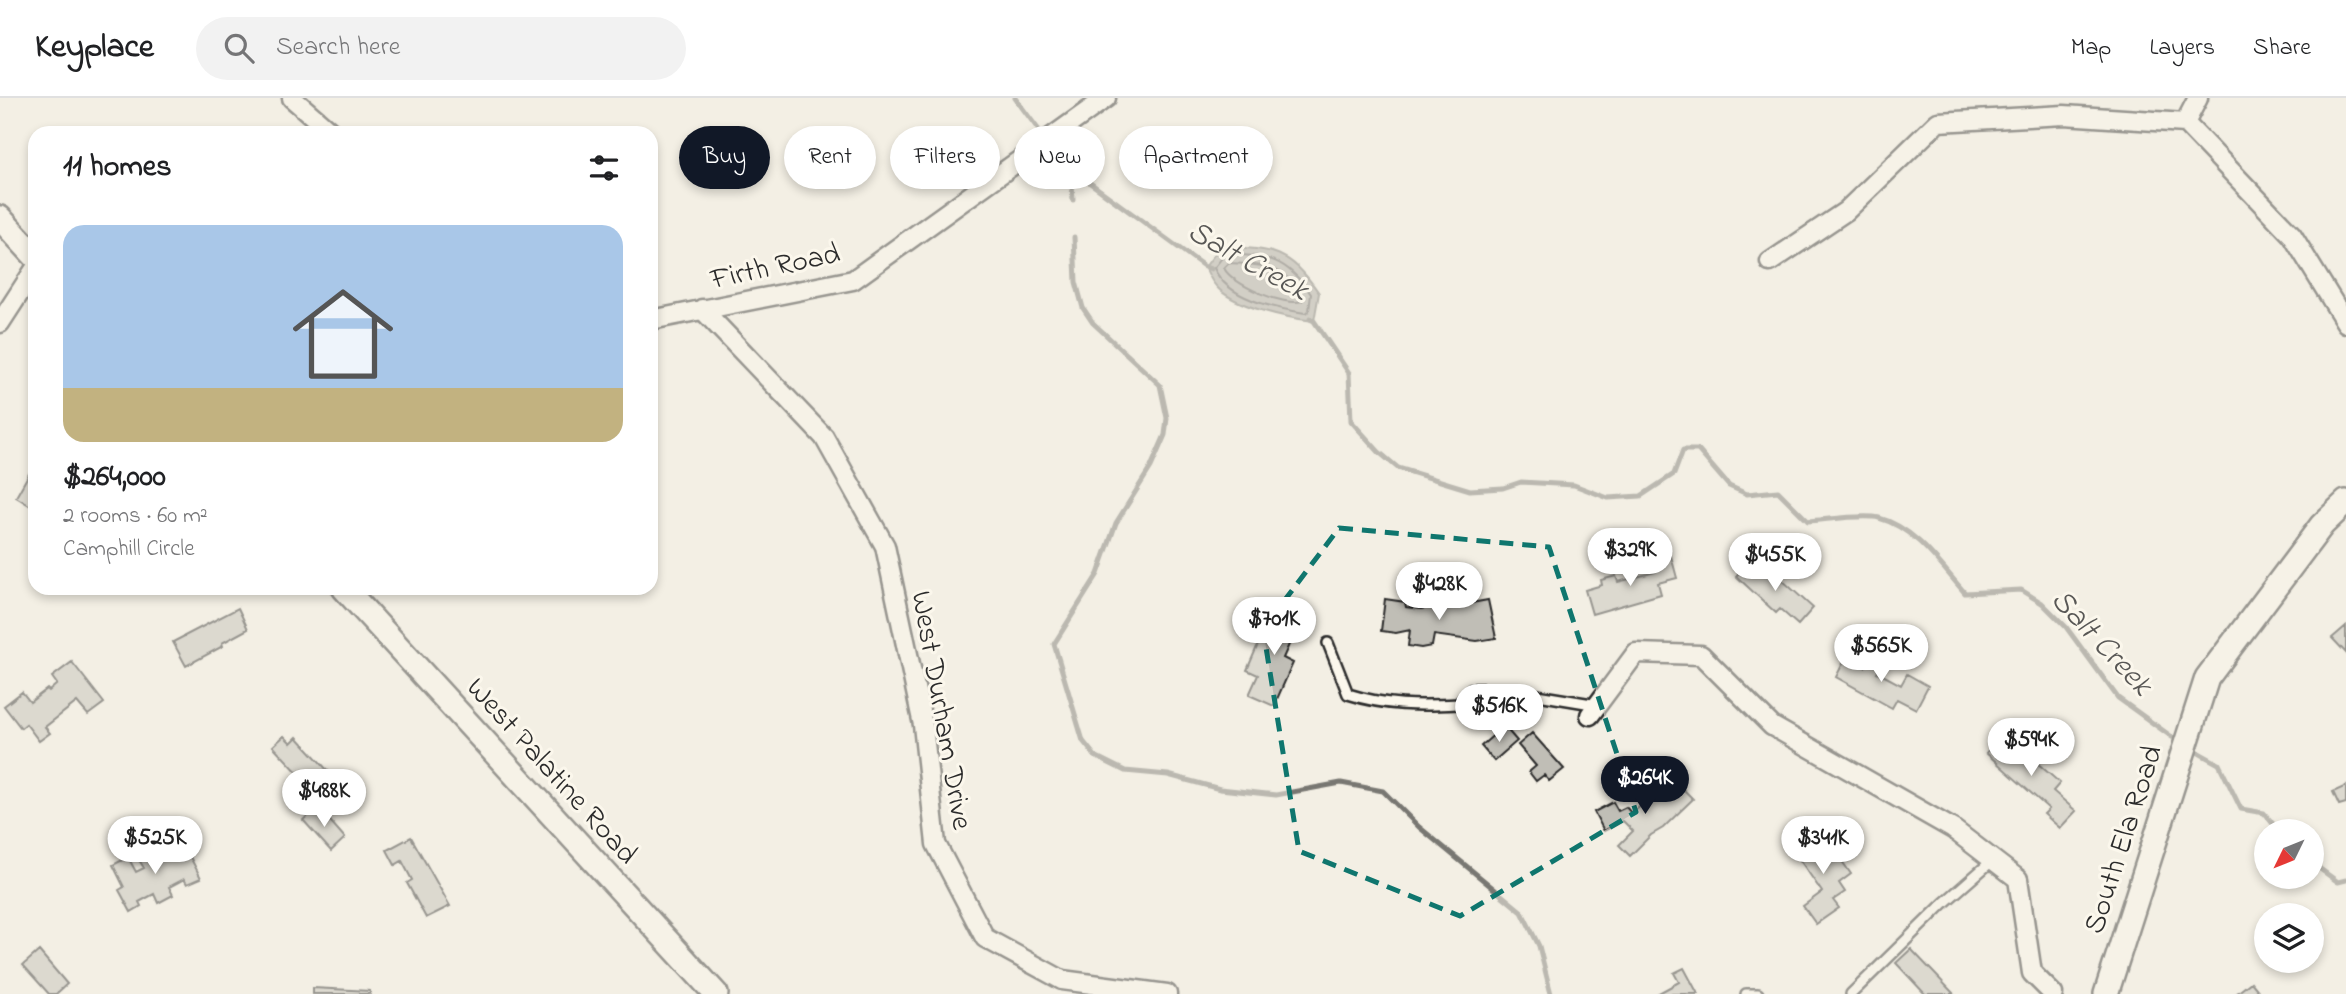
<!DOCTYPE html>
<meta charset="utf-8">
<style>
body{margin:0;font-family:"Indie Flower",sans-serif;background:#f2f2f2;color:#202124;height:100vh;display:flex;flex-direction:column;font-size:26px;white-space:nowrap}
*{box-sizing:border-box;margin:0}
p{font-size:23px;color:#757577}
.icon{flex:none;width:38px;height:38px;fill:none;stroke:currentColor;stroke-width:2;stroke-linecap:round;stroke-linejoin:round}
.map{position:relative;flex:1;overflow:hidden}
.panel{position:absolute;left:28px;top:28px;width:630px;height:469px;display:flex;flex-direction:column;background:#fff;border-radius:21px;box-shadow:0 4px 10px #0003}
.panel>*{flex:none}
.banner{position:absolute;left:679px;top:28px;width:665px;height:63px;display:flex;gap:14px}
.needle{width:46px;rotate:227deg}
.buttons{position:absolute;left:2254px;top:721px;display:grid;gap:14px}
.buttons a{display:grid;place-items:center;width:70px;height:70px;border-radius:50%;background:#fff;box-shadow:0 4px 10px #0003;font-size:35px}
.price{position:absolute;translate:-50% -60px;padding:0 16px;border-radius:24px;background:#fff;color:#222;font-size:23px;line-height:46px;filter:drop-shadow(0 2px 4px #0008)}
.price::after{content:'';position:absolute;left:50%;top:42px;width:21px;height:16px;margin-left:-10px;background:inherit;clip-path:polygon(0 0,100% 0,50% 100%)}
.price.selected{background:#111827;color:#fff}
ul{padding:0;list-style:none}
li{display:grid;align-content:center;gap:14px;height:371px;padding:0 35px}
li span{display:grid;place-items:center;height:217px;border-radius:21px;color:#555}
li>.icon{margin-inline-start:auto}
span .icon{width:126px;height:126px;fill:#fffc;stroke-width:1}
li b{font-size:30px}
h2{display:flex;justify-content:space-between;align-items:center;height:84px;padding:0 35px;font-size:30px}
.chip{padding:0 24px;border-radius:32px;background:#fff;box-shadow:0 4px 10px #0003;font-size:24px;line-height:63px}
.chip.selected{background:#111827;color:#fff}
header{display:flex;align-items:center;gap:42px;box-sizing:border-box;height:98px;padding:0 35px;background:#fff;border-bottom:2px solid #e0e0e0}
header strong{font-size:33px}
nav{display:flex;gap:38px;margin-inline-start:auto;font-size:24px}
.search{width:490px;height:63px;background:#f2f2f2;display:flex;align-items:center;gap:18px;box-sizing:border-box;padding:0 24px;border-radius:38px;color:#757577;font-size:26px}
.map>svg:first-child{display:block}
.water{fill:#aca9a2;stroke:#787772;stroke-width:2}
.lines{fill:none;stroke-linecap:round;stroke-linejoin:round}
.shore{stroke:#5f5d5b;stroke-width:2}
.stream{stroke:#787772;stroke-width:5}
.building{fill:#c0beb6;stroke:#2b2b2b;stroke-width:2}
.lane-casing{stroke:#2b2b2b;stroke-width:14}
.street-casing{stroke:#2b2b2b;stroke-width:23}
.secondary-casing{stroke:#2b2b2b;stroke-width:28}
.lane{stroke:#fbf7ec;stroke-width:9}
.street{stroke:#fbf7ec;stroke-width:18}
.secondary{stroke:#fbf7ec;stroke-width:23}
.marked{fill:none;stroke:#0f766e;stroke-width:5;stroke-dasharray:14 9;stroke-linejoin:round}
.labels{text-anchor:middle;stroke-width:6;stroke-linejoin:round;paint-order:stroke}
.street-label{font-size:30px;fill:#2b2b2b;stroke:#fbf7ec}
.water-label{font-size:32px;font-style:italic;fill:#585755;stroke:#fbf7ec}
</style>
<header>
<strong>Keyplace</strong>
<div class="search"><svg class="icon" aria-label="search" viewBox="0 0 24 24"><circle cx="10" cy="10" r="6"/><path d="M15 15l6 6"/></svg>Search here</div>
<nav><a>Map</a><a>Layers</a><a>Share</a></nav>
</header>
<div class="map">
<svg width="2346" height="896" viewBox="0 0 2346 896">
<rect width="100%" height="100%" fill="#f3efe4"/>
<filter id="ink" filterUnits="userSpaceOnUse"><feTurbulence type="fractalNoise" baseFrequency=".0143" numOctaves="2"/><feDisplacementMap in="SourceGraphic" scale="14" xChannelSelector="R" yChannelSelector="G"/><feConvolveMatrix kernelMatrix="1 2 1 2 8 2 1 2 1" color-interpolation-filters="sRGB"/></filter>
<g filter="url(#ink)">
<path class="water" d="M1220 149C1272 151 1288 150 1319 195L1314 223C1288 220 1233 209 1216 188 1211 183 1208 175 1205 169Z"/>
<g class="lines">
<path class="shore" d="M1225 156C1268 158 1285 159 1311 196L1309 213 1305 215C1274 210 1227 201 1214 170Z
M1229 165C1253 166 1280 166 1295 188 1299 194 1302 197 1302 203 1285 209 1232 187 1224 170Z"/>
<path class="stream" d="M1015 0 1038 31
M1057 53 1071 71 1205 169 1211 171
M1071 71 1073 102
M1074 139 1076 184 1083 210 1093 225 1160 287 1167 320 1165 337 1151 369 1116 425 1098 476 1054 546 1083 643 1095 658 1125 673 1168 677 1220 691 1276 697 1341 685 1383 693 1419 729 1522 814 1539 848 1551 896
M1310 221 1314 223 1349 275 1351 323 1379 354 1398 370 1470 392 1503 390 1521 384 1574 387 1608 400 1641 398 1674 376 1683 352H1698L1729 388 1747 396 1778 393 1808 423C1826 422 1864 416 1879 420 1916 430 1941 468 1965 495L2021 492 2042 505 2066 529 2118 600 2172 639
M2199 655 2219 666 2241 711 2264 715 2279 733
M2312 765 2338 784 2346 782"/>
</g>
<path class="building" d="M35 365V409L34 410 16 399Z
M1671 458 1677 480 1658 485 1661 496 1592 516 1585 492 1602 487 1601 482 1616 478 1618 484 1655 474 1652 463Z
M1749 464 1764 477 1770 471 1813 510 1798 527 1780 511 1776 515 1736 478Z
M1385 501 1405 504 1406 509 1421 511 1455 504 1466 506 1488 502 1496 540 1477 543 1434 537 1432 548 1421 550 1408 548 1410 532 1396 535 1381 533Z
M1283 506 1303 515 1283 560 1293 565 1274 608 1249 597 1258 577 1247 572 1265 530 1271 533Z
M238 510 248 531 222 545 223 548 186 568 173 544Z
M2346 528V555L2332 540Z
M1846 559 1865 569 1871 559 1882 565 1877 574 1901 587 1907 576 1928 588 1916 611 1897 601 1892 610 1836 579Z
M72 564 104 605 88 617 77 604 45 629 50 635 39 643 26 626 21 630 4 608 22 594 30 604 47 591 49 593 57 586 52 579Z
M1504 628 1517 643 1494 663 1481 648Z
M1532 635 1564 671 1549 683 1544 677 1536 683 1529 674 1536 668 1518 647Z
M2003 635 2060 685 2053 693 2076 713 2060 730 2044 716 2049 711 1986 655Z
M284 638 291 645 297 639 340 686 327 697 317 687 313 691 273 648Z
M1663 686 1670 695 1681 689 1693 701 1663 730 1651 737 1630 758 1619 747 1633 733 1623 723 1604 733 1594 714 1613 704 1618 713 1626 709 1632 716Z
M2346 688V705L2339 707 2333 694Z
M318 709 345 740 331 753 303 722Z
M1814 733 1820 742 1825 739 1851 776 1839 785 1845 794 1833 802 1839 810 1816 826 1803 808 1822 794 1797 758 1807 751 1801 742Z
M411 739 450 808 426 820 407 785 412 782 402 763 395 767 387 752Z
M171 744 181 761 189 757 201 780 187 786 184 781 169 789 173 797 158 805 154 796 139 804 141 808 131 814 119 792 124 789 113 767 128 759 136 774 144 770 139 762 151 756 155 764 162 760 158 751Z
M1911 851 1954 896H1925L1896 865Z
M39 853 67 886 56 896H49L23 867Z
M1684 870 1698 896H1657L1679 884 1674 875Z
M2251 884 2261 896H2236Z
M313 890 370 893V896H313Z"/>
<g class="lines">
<defs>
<path id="lane" d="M1328 545 1348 596C1386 608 1418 608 1458 606L1471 591H1501L1598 607
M1746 896H1758
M1851 896 1944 805 1993 762"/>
<path id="street" d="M292 0 332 35
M2198 0 2185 25 2292 137 2346 225
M1770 164 1846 113 1938 24 2064 17 2185 25
M702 211 824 339 885 448 923 627 936 746 985 840 1062 882 1167 896
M651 222 853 182 1106 0
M0 225 35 171
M1590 617 1636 555 1701 557 1772 628 1953 731 2018 781 2032 875 2053 896"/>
<path id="secondary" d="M0 120 35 158
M344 490 716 896
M2106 896 2207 580 2322 427 2346 404"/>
</defs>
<use href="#lane" class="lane-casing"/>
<use href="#street" class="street-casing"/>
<use href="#secondary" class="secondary-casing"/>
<use href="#lane" class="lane"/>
<use href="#street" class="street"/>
<use href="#secondary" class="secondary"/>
</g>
</g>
<path d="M0 0H2346V896H0ZM1339 430 1549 449 1636 714 1460 818 1299 753 1263 531Z" fill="#f3efe4" fill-opacity=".55" fill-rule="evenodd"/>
<path class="marked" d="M1339 430 1549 449 1636 714 1460 818 1299 753 1263 531Z"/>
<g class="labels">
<g class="street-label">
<text transform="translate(775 167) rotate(-12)" y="10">Firth Road</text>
<text transform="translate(943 612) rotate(80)" y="10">West Durham Drive</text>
<text transform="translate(553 672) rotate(48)" y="10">West Palatine Road</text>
<text transform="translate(2122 741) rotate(-72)" y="10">South Ela Road</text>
</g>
<g class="water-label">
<text transform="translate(1249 161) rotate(29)" y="11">Salt Creek</text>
<text transform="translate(2103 543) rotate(47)" y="11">Salt Creek</text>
</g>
</g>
</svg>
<div class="buttons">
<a><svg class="needle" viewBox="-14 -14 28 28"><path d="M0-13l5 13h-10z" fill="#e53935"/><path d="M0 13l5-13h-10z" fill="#757577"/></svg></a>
<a><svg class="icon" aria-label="layers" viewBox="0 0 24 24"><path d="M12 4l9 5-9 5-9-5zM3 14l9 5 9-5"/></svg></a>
</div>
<b class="price" style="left:1630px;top:490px">$329K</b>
<b class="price" style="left:1775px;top:495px">$455K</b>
<b class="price" style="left:1439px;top:524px">$428K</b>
<b class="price" style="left:1274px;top:559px">$701K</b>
<b class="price" style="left:1881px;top:586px">$565K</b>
<b class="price" style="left:1499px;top:646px">$516K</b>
<b class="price" style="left:2031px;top:680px">$594K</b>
<b class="price selected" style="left:1645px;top:718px">$264K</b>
<b class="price" style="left:324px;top:731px">$488K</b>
<b class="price" style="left:155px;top:778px">$525K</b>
<b class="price" style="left:1823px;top:778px">$341K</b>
<div class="banner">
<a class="chip selected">Buy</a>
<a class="chip">Rent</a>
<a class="chip">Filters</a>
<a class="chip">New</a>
<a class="chip">Apartment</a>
</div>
<section class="panel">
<h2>11 homes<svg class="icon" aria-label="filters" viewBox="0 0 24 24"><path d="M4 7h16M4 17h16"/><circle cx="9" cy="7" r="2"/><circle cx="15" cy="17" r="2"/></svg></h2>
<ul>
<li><span style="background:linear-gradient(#a9c7e8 75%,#c2b280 0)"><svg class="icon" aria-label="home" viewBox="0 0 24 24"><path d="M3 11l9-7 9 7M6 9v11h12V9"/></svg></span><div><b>$264,000</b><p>2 rooms · 60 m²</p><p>Camphill Circle</p></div></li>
</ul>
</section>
</div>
